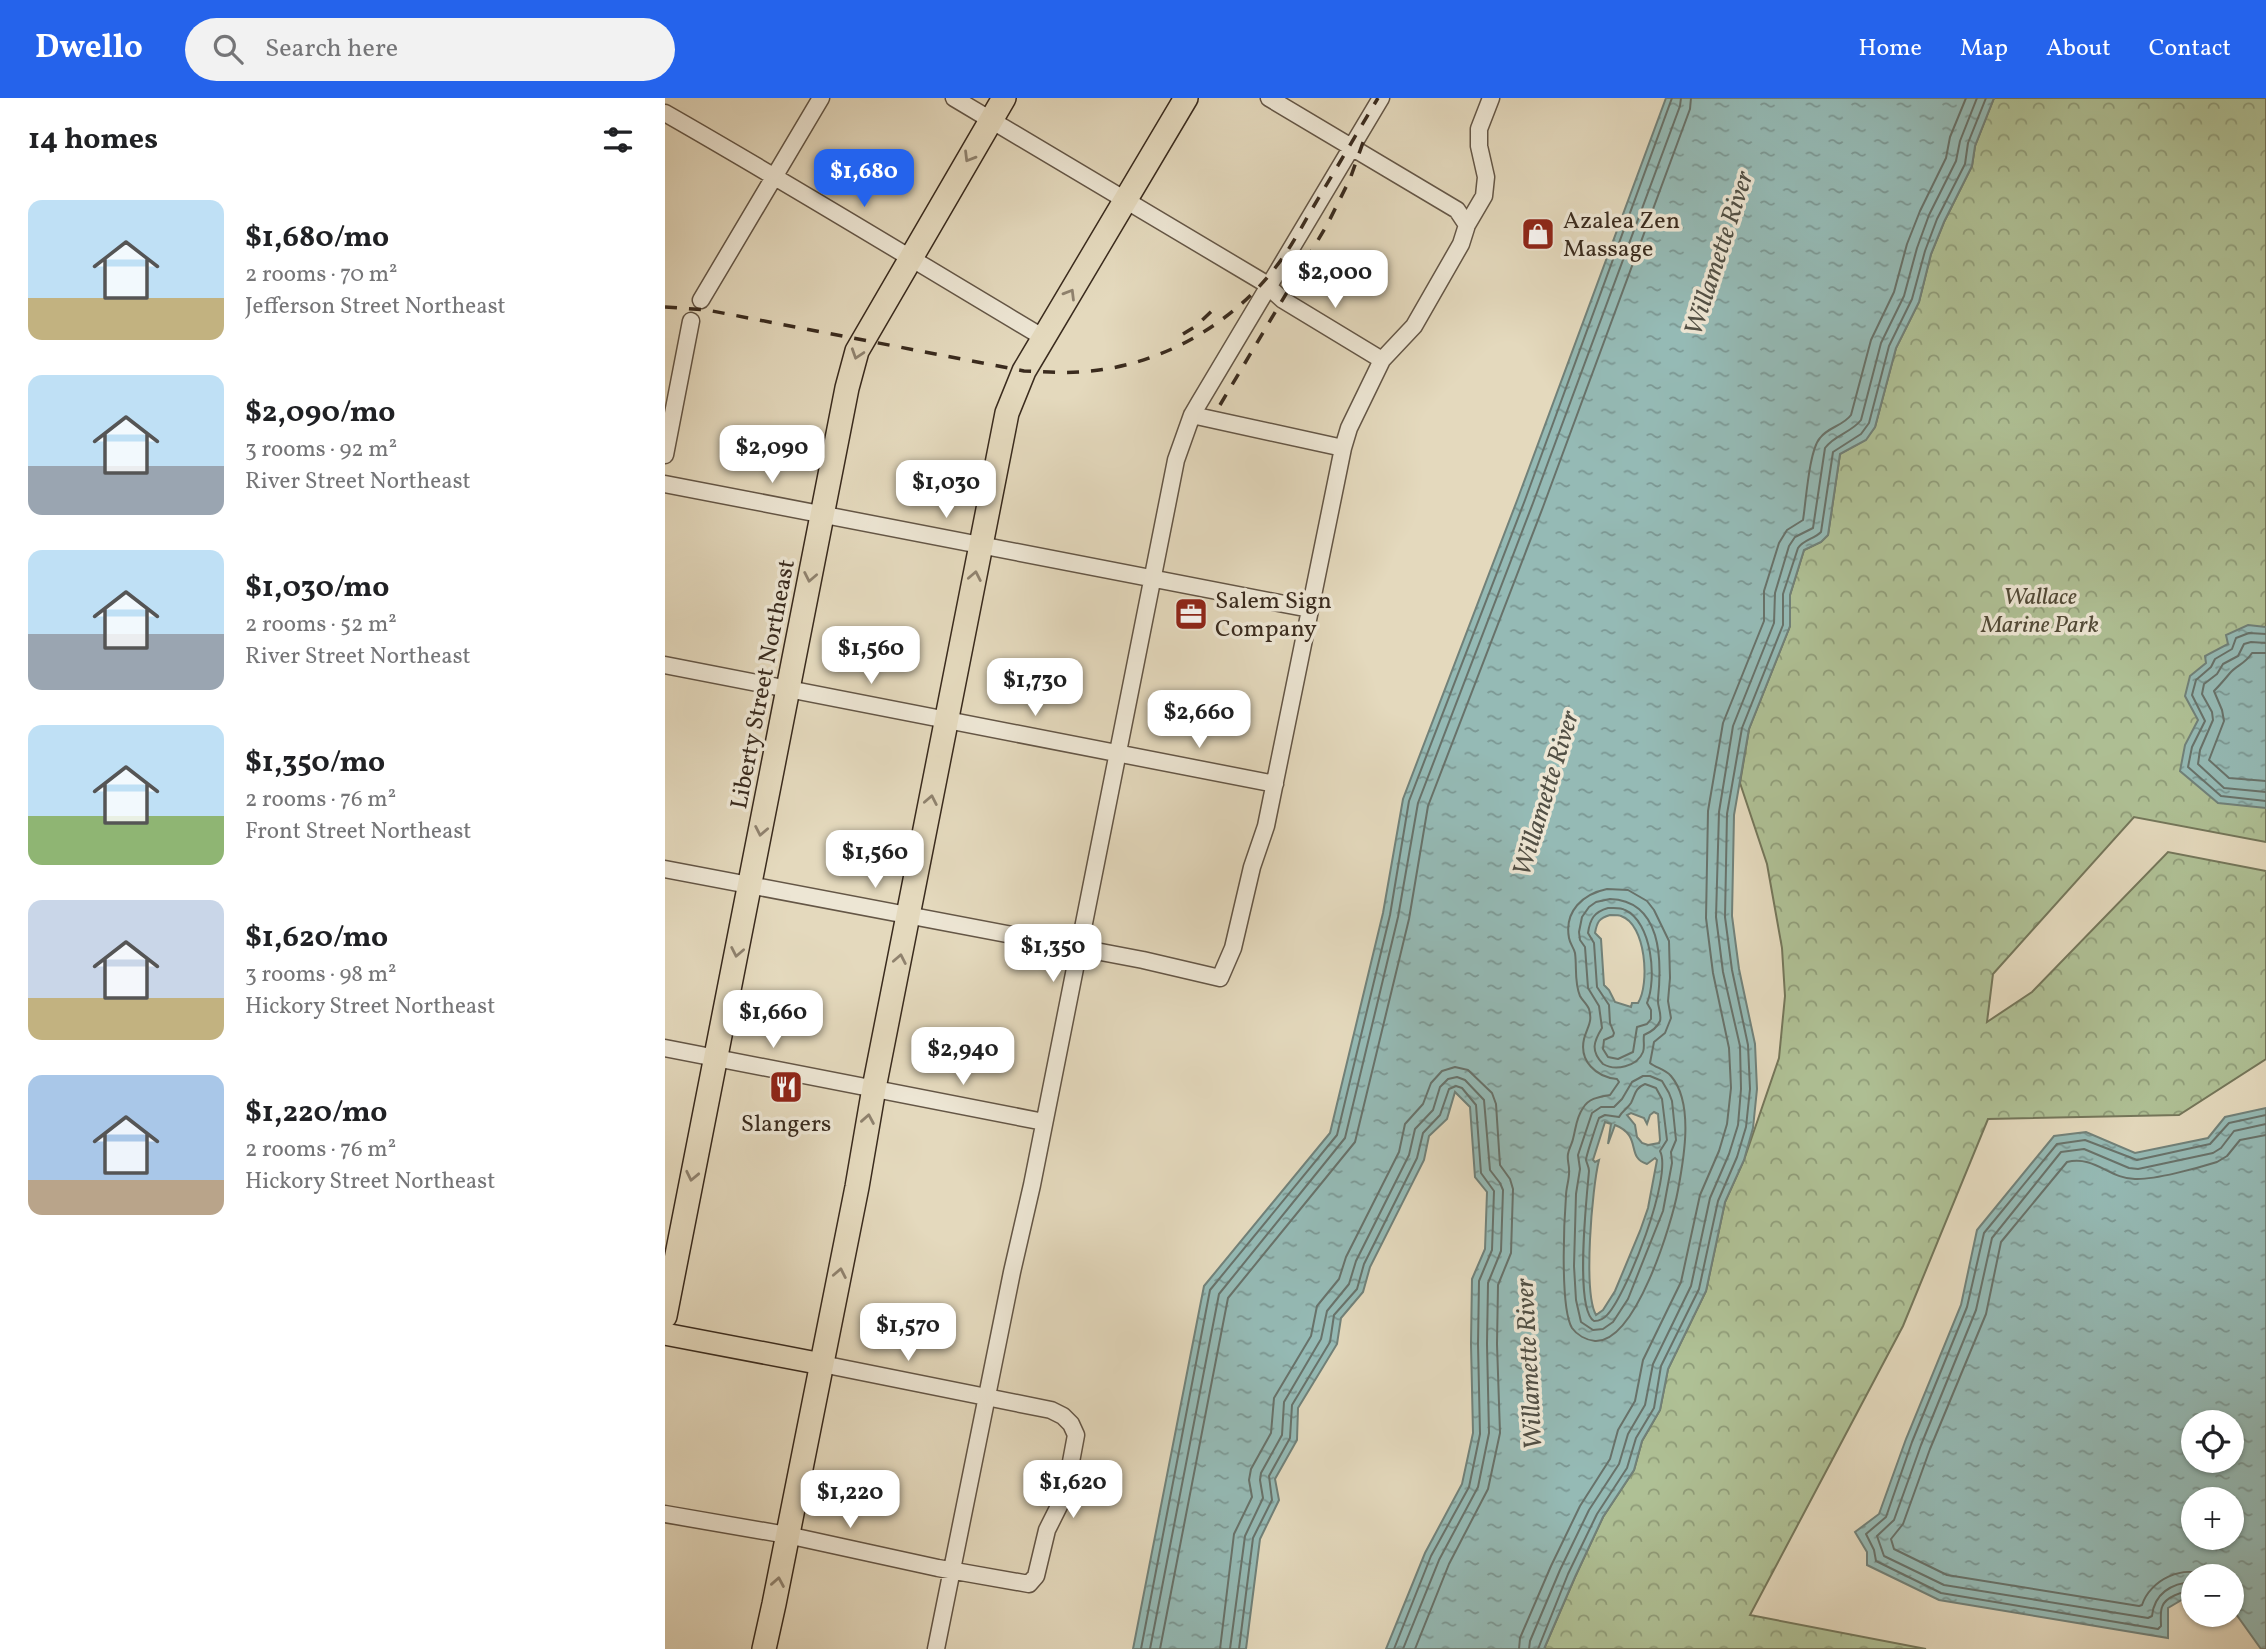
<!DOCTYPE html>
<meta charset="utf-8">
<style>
body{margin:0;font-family:Vollkorn,serif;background:#f2f2f2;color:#202124;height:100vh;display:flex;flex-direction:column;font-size:26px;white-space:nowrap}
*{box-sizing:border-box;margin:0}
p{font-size:23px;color:#757577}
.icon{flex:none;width:38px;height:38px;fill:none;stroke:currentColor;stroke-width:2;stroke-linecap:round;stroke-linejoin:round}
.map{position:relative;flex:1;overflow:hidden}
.sheet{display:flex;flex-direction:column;background:#fff;width:665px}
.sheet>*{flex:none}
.controls{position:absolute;left:1516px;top:1312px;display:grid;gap:14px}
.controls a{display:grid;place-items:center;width:63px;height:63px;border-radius:50%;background:#fff;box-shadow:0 2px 5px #0004;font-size:35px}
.price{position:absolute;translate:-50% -60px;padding:0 16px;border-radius:14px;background:#fff;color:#222;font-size:23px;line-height:46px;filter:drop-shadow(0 2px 4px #0008)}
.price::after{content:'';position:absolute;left:50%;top:42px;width:21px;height:16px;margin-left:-10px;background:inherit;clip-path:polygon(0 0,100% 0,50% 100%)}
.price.selected{background:#2563eb;color:#fff}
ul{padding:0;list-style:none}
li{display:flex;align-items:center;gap:21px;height:175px;padding:0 28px}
li span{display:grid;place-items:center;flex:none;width:196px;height:140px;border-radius:14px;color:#555}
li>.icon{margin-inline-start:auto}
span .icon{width:84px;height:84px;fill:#fffc;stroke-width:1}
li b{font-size:30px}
h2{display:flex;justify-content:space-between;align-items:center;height:84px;padding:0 28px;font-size:30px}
header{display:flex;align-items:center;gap:42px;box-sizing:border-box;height:98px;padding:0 35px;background:#2563eb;color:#fff}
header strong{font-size:33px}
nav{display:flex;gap:38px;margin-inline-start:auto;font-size:24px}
.search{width:490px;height:63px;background:#f2f2f2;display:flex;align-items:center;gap:18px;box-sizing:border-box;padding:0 24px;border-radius:38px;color:#757577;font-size:26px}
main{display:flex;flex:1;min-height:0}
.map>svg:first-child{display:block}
.forest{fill:url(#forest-crowns);stroke:#74765a;stroke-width:2}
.water{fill:url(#water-ripples);stroke:#718179;stroke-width:2;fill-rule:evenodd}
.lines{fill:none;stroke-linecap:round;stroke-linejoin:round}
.shore{stroke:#68726a;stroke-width:2}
.minor-casing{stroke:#645646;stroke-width:19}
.major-casing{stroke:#3a2b1e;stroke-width:24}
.highway-casing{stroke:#3a2b1e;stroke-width:26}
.minor{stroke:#ede6d4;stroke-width:16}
.major{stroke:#e4d9bd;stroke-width:21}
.highway{stroke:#e4d9bd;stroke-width:23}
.rail{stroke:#3a2b1e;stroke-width:3.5;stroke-dasharray:12 12;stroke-linecap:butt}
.oneway{stroke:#8f826e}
.labels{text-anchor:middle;stroke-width:7;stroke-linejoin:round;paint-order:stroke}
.poi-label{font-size:24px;fill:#3a2b1e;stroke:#ede6d4;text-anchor:start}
.park-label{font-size:24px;font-style:italic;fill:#514936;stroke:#ede6d4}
.street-label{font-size:24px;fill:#3a2b1e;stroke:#ede6d4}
.water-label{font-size:26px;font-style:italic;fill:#514f44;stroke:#ede6d4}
</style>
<header>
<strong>Dwello</strong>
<div class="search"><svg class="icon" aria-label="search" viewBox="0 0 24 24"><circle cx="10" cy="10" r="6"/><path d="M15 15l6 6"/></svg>Search here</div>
<nav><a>Home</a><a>Map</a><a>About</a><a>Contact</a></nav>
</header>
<main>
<section class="sheet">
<h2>14 homes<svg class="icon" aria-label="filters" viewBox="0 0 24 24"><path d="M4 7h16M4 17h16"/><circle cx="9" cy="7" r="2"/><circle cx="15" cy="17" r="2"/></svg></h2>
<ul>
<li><span style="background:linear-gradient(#bfe0f5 70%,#c2b280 0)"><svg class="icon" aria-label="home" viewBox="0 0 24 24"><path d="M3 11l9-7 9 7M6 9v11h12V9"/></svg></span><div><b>$1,680/mo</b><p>2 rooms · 70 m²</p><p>Jefferson Street Northeast</p></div></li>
<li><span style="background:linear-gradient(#bfe0f5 65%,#9aa5b1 0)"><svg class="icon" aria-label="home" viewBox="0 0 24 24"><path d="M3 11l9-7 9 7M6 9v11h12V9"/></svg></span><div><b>$2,090/mo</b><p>3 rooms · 92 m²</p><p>River Street Northeast</p></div></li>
<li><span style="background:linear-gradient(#bfe0f5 60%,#9aa5b1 0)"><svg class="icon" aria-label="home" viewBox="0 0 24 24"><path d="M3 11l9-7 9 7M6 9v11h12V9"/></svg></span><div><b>$1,030/mo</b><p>2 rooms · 52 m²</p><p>River Street Northeast</p></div></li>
<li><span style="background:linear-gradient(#bfe0f5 65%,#8fb573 0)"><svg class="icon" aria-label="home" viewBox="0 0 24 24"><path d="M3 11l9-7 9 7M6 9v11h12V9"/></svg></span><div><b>$1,350/mo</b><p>2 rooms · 76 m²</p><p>Front Street Northeast</p></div></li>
<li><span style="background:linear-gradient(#c9d6e8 70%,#c2b280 0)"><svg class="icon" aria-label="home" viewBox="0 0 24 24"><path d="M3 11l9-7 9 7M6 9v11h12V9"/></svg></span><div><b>$1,620/mo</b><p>3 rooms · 98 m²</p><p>Hickory Street Northeast</p></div></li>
<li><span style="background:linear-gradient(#a9c7e8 75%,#b9a48a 0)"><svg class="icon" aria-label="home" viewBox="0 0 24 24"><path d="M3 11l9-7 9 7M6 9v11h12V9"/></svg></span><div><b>$1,220/mo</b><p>2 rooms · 76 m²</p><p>Hickory Street Northeast</p></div></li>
</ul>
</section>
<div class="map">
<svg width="1601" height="1551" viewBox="0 0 1601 1551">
<defs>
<pattern id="forest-crowns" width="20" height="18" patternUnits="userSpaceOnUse" patternTransform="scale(1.75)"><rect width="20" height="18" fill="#afc095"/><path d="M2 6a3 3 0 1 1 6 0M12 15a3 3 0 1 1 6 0" fill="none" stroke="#8f9c79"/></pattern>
<pattern id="water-ripples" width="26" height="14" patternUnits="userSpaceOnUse" patternTransform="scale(1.75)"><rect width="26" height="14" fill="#95bab5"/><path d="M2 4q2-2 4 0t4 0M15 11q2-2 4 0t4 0" fill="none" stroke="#7b9793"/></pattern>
</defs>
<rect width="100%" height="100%" fill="#e4d9bd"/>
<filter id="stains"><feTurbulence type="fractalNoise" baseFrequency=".00286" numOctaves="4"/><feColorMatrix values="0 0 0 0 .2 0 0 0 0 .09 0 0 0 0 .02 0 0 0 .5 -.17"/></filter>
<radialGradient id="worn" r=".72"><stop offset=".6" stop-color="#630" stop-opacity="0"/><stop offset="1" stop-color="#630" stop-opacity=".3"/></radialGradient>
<path class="forest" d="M1329 0H1601V744L1469 719 1328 876 1322 924 1367 894 1503 754 1601 773V961L1514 1017 1323 1021 1238 1228 1085 1517 1261 1551H879L910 1479 938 1419 969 1372 977 1343 995 1312 1003 1271 1041 1193 1060 1104 1079 1062 1114 960 1120 898 1117 850 1102 766 1075 685 1084 631 1125 528V497L1139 452 1156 444 1163 437 1175 356 1200 342 1210 329 1231 250 1254 204 1266 156 1279 124 1307 68 1310 48Z"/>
<path class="water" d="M1001 0H1329L1310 48 1307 68 1279 124 1266 156 1254 204 1231 250 1210 329 1201 342 1175 356 1163 437 1156 444 1139 452 1125 497V528L1084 631 1069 717 1067 818 1074 871 1090 946 1092 991 1088 1030 1079 1062 1060 1104 1041 1193 1003 1271 995 1312 977 1343 969 1372 938 1419 910 1479 879 1551H721L760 1455 797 1386 808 1335 806 1246 807 1181 820 1151 822 1094 810 1079 805 1009 790 994 782 1021 764 1038 759 1062 705 1169 698 1194 676 1220 672 1246 633 1310 632 1342 610 1381 614 1402 595 1441 581 1551H468L539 1188 665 1035 718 815 738 701 853 400ZM945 817C946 817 955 817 956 818 981 826 985 886 973 905H967L966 909 950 904 944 892 939 887 936 841 930 835C932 824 934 820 945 817ZM989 1014 993 1016 995 1042 994 1045 983 1047 977 1045 972 1039 970 1027 962 1017 966 1015 979 1020 982 1026 985 1017ZM940 1024 946 1026 943 1046 950 1027C978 1038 960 1059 982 1066L990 1060 992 1062 983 1110 975 1133 950 1193 938 1212 931 1217C918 1194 927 1090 934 1062L930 1064 928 1062Z
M1583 527 1601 529V710L1553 705 1515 673 1520 647 1533 622 1520 598 1525 578 1541 565 1540 558 1563 546 1561 537Z
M1601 1010V1551H1596L1566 1509V1479H1528V1499L1520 1500 1503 1510V1540L1274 1502 1202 1467V1454L1190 1434 1214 1416 1241 1341 1296 1207 1312 1132 1389 1038 1421 1034 1470 1055 1543 1040 1560 1019ZM1528 1325H1566V1363H1528ZM1528 1402H1566V1440H1528Z"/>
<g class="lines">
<path class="shore" d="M1601 536 1584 535 1571 540 1567 551 1550 561 1546 569 1531 582 1527 597 1540 623 1527 649 1523 669 1556 698 1601 703
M1601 545 1586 544 1579 546 1573 558 1558 566 1552 576 1539 586 1537 596 1547 614 1548 622 1535 652 1533 666 1559 690 1601 694
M1601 555H1587C1580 566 1572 567 1565 575 1560 581 1555 587 1549 593L1557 612 1559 623 1544 662 1564 680 1601 683
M942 791 963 792 982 803 989 812 1004 843 1005 880 1003 903 1006 920 1000 935 989 944 985 965C991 970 1000 971 1006 978 1029 1005 1019 1060 1013 1092 1007 1125 971 1245 930 1243 921 1242 912 1237 907 1230 895 1210 899 1124 901 1098 901 1089 905 1080 904 1071 904 1066 902 1062 903 1056 904 1050 907 1046 908 1041 911 1030 911 1020 918 1010 924 1000 934 999 945 997L954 984 952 981C931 979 914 963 919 941 922 929 928 924 924 911 922 906 917 902 915 898 909 884 912 869 910 855 909 850 905 846 904 840 899 813 918 796 942 791Z
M945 801C997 803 997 862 993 901 992 908 997 915 995 923 992 930 986 934 979 937 978 943 980 949 978 954 972 969 950 973 938 966 925 953 929 943 937 930L934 908 923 890 920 849 915 842 914 834 917 819 924 809 931 804Z
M943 810C949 810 955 809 960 812 987 824 992 881 982 905L986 912V921L982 926 972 929 968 954 953 961 943 959 938 951 939 942 948 938 949 935 945 925 944 907 932 889 929 845 923 835C925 821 929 814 943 810Z
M978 978H985L997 983 1004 995 1007 1003 1011 1042 1006 1054 1007 1065 998 1113 963 1201 948 1224 938 1231 928 1232 916 1224 911 1202 909 1168 911 1096 915 1071 913 1057 927 1015 936 1009H949L957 1001 967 984Z
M980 986 991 990 997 1001 1002 1042 995 1053C1008 1078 962 1195 943 1216 939 1221 935 1223 929 1223 909 1211 922 1097 924 1073 924 1069 922 1066 921 1062 921 1058 932 1025 934 1020L940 1017 954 1019C957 1013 962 1011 966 1005 970 997 970 990 980 986Z
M1543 1479C1519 1465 1485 1482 1477 1507L1474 1508 1282 1477 1229 1451 1226 1441 1238 1426 1265 1351 1321 1216 1336 1144 1402 1064C1429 1057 1445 1081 1470 1081 1489 1082 1533 1070 1552 1064L1562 1058 1575 1042 1601 1037
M1528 1484C1506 1485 1489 1496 1487 1518L1483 1520 1279 1487 1219 1458 1212 1438 1229 1422 1256 1347 1311 1212 1327 1140 1396 1054 1419 1051 1464 1070 1473 1071 1548 1055 1556 1050 1569 1033 1601 1026
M1528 1493C1518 1493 1500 1499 1497 1509 1495 1515 1496 1523 1496 1528L1493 1531 1276 1495 1211 1463 1209 1452 1201 1436 1221 1419 1247 1344 1302 1209 1319 1135 1392 1046 1420 1042 1472 1062 1545 1046 1564 1025 1601 1017
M476 1551 545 1192 672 1037 725 817 744 703 860 402 1007 0
M485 1551 554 1196 680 1040 733 819 753 705 868 405 1015 8 1016 0
M495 1551 563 1200 690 1044 744 821 763 708 878 409 1025 11 1026 0
M555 1551 569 1436 587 1399 584 1382 586 1371 606 1335 609 1300 646 1238 652 1208 674 1181 681 1159 734 1054 740 1026 758 1006 766 985 777 973 790 969 803 972 827 995 831 1006 835 1067 845 1081 848 1091 846 1155 833 1187 832 1246 835 1335 823 1391 784 1466 750 1551
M565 1551 580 1438 598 1400 595 1382 596 1375 617 1337 619 1304 656 1241 662 1213 684 1186 691 1163 744 1057 750 1031 768 1012 775 989 783 981 792 979 800 982 819 1002 825 1072 835 1085 838 1092 836 1153 823 1185 822 1246 824 1335 813 1389 774 1462 738 1551
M574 1551 588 1440 607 1402 604 1378 625 1340 627 1307 665 1244 669 1217 692 1191 699 1166 752 1060 758 1035 775 1017 784 991 791 988 797 990 811 1007 816 1075 829 1093 827 1152 814 1183 813 1246 815 1336 804 1389 766 1458 729 1551
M854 1551 855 1540 886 1468 915 1408 945 1361 953 1332 970 1303 978 1262 1016 1184 1035 1097 1054 1053 1062 1026 1066 990 1064 950 1048 875 1041 820 1043 713 1058 625 1099 523V493L1114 445 1122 432 1138 422C1141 404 1144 352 1155 340 1163 329 1178 328 1186 317L1206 242 1229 194 1242 146 1255 113 1281 60 1285 39 1301 0
M864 1551 865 1543 895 1472 924 1412 954 1366 963 1336 980 1307 988 1266 1026 1188 1045 1100 1064 1056 1073 1027 1076 991 1075 948 1058 874 1051 819 1054 714 1068 628 1109 525 1110 495 1124 448 1130 439 1148 430 1160 350C1169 337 1186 335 1196 322L1216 245 1239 198 1252 150 1264 117 1291 63 1295 43 1312 0
M873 1551 903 1476 932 1416 962 1370 971 1340 989 1310 996 1268 1034 1191 1053 1103 1072 1059 1081 1029 1085 991 1083 947 1067 872 1060 819 1062 716 1077 630 1118 527V496L1133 450C1138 442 1149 441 1156 434L1168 354 1196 336 1204 325 1224 248 1247 201 1260 153 1272 121 1300 66 1303 45 1321 0"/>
<defs>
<path id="minor" d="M289 0 598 184 618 202 717 262
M604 0 792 112 802 127
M0 15C128 88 253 165 379 240
M36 202 156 0
M527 317 678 350
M0 357 26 223
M0 386 645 511
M0 567 610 686
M0 771 478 862 555 880 568 850 587 769 601 728 678 350 684 330 717 262 749 228 796 146 802 127 819 98 821 79 814 48V31L826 0
M0 950 379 1024
M0 1416 122 1437 273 1470 364 1486 371 1478 382 1432 400 1396 411 1337 406 1326 398 1318 386 1312 157 1266
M271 1551 347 1174 367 1087 511 362 527 317 534 305 716 0"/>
<path id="major" d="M0 1236 157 1266"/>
<path id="highway" d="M0 1218 182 290 192 253 339 0
M99 1551 109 1506 192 1089 209 990 342 315 359 273 521 0"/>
</defs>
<use href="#minor" class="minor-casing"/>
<use href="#major" class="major-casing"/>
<use href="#highway" class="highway-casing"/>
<use href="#minor" class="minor"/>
<use href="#major" class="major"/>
<use href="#highway" class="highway"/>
<path class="rail" d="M0 209 42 212 359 273C384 274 409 276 434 272 503 263 568 224 610 170 626 150 637 128 650 106 671 71 692 35 713 0
M518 236 531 228 553 207
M555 307 662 127 685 81 701 36"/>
</g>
<defs><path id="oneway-chevron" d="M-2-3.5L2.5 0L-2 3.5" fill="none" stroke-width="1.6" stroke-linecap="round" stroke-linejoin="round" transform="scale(1.75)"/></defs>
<g class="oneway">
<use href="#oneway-chevron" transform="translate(304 59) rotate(121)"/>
<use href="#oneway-chevron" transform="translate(405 196) rotate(-59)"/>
<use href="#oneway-chevron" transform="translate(192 256) rotate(108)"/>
<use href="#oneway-chevron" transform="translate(310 478) rotate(-79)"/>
<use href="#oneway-chevron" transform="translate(145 479) rotate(101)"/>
<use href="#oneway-chevron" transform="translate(266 702) rotate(-79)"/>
<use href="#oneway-chevron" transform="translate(96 733) rotate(101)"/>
<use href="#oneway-chevron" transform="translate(72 854) rotate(101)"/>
<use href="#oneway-chevron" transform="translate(235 861) rotate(-79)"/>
<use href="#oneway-chevron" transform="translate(203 1021) rotate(-80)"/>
<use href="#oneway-chevron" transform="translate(27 1078) rotate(102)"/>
<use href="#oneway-chevron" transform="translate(175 1175) rotate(-79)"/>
<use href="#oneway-chevron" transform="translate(113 1484) rotate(-80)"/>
</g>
<defs>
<symbol id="shop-square" viewBox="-11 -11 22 22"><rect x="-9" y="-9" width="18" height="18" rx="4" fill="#8f2418" stroke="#ede6d4"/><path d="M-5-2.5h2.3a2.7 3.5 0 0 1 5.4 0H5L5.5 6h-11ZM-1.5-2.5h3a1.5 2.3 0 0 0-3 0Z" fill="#fff"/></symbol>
<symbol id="office-square" viewBox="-11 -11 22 22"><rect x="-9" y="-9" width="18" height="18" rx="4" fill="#8f2418" stroke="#ede6d4"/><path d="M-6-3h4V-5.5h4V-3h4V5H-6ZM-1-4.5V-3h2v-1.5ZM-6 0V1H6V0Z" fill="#fff"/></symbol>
<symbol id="restaurant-square" viewBox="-11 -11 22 22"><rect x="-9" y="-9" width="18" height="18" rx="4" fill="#8f2418" stroke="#ede6d4"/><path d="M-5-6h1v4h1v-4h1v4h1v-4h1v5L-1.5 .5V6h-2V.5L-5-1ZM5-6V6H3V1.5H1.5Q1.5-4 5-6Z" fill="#fff"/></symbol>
</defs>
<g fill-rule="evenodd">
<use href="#shop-square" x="854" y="117" width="38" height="38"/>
<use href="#office-square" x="507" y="497" width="38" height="38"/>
<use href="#restaurant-square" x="102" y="970" width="38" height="38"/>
</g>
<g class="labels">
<g class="poi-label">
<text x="898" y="130">Azalea Zen<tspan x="898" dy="28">Massage</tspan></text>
<text x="550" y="510">Salem Sign<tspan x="550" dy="28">Company</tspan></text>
<text x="121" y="1033" text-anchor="middle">Slangers</text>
</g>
<g class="park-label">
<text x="1375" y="506">Wallace<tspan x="1375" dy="28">Marine Park</tspan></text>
</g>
<g class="street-label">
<text transform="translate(97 586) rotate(-79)" y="8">Liberty Street Northeast</text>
</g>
<g class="water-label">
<text transform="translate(1053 155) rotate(-72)" y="9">Willamette River</text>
<text transform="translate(880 695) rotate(-73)" y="9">Willamette River</text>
<text transform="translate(863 1266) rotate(-93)" y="9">Willamette River</text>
</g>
</g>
<rect width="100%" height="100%" filter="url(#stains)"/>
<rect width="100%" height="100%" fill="url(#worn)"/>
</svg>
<div class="controls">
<a><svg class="icon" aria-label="locate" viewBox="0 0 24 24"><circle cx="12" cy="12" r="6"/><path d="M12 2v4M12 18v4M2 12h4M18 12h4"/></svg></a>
<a>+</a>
<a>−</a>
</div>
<b class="price selected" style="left:199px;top:111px">$1,680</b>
<b class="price" style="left:670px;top:212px">$2,000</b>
<b class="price" style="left:107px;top:387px">$2,090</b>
<b class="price" style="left:281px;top:422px">$1,030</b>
<b class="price" style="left:206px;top:588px">$1,560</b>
<b class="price" style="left:370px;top:620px">$1,730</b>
<b class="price" style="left:534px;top:652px">$2,660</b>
<b class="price" style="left:210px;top:792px">$1,560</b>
<b class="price" style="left:388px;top:886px">$1,350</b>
<b class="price" style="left:108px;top:952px">$1,660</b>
<b class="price" style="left:298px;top:989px">$2,940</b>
<b class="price" style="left:243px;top:1265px">$1,570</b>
<b class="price" style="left:408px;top:1422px">$1,620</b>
<b class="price" style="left:185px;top:1432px">$1,220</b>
</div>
</main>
